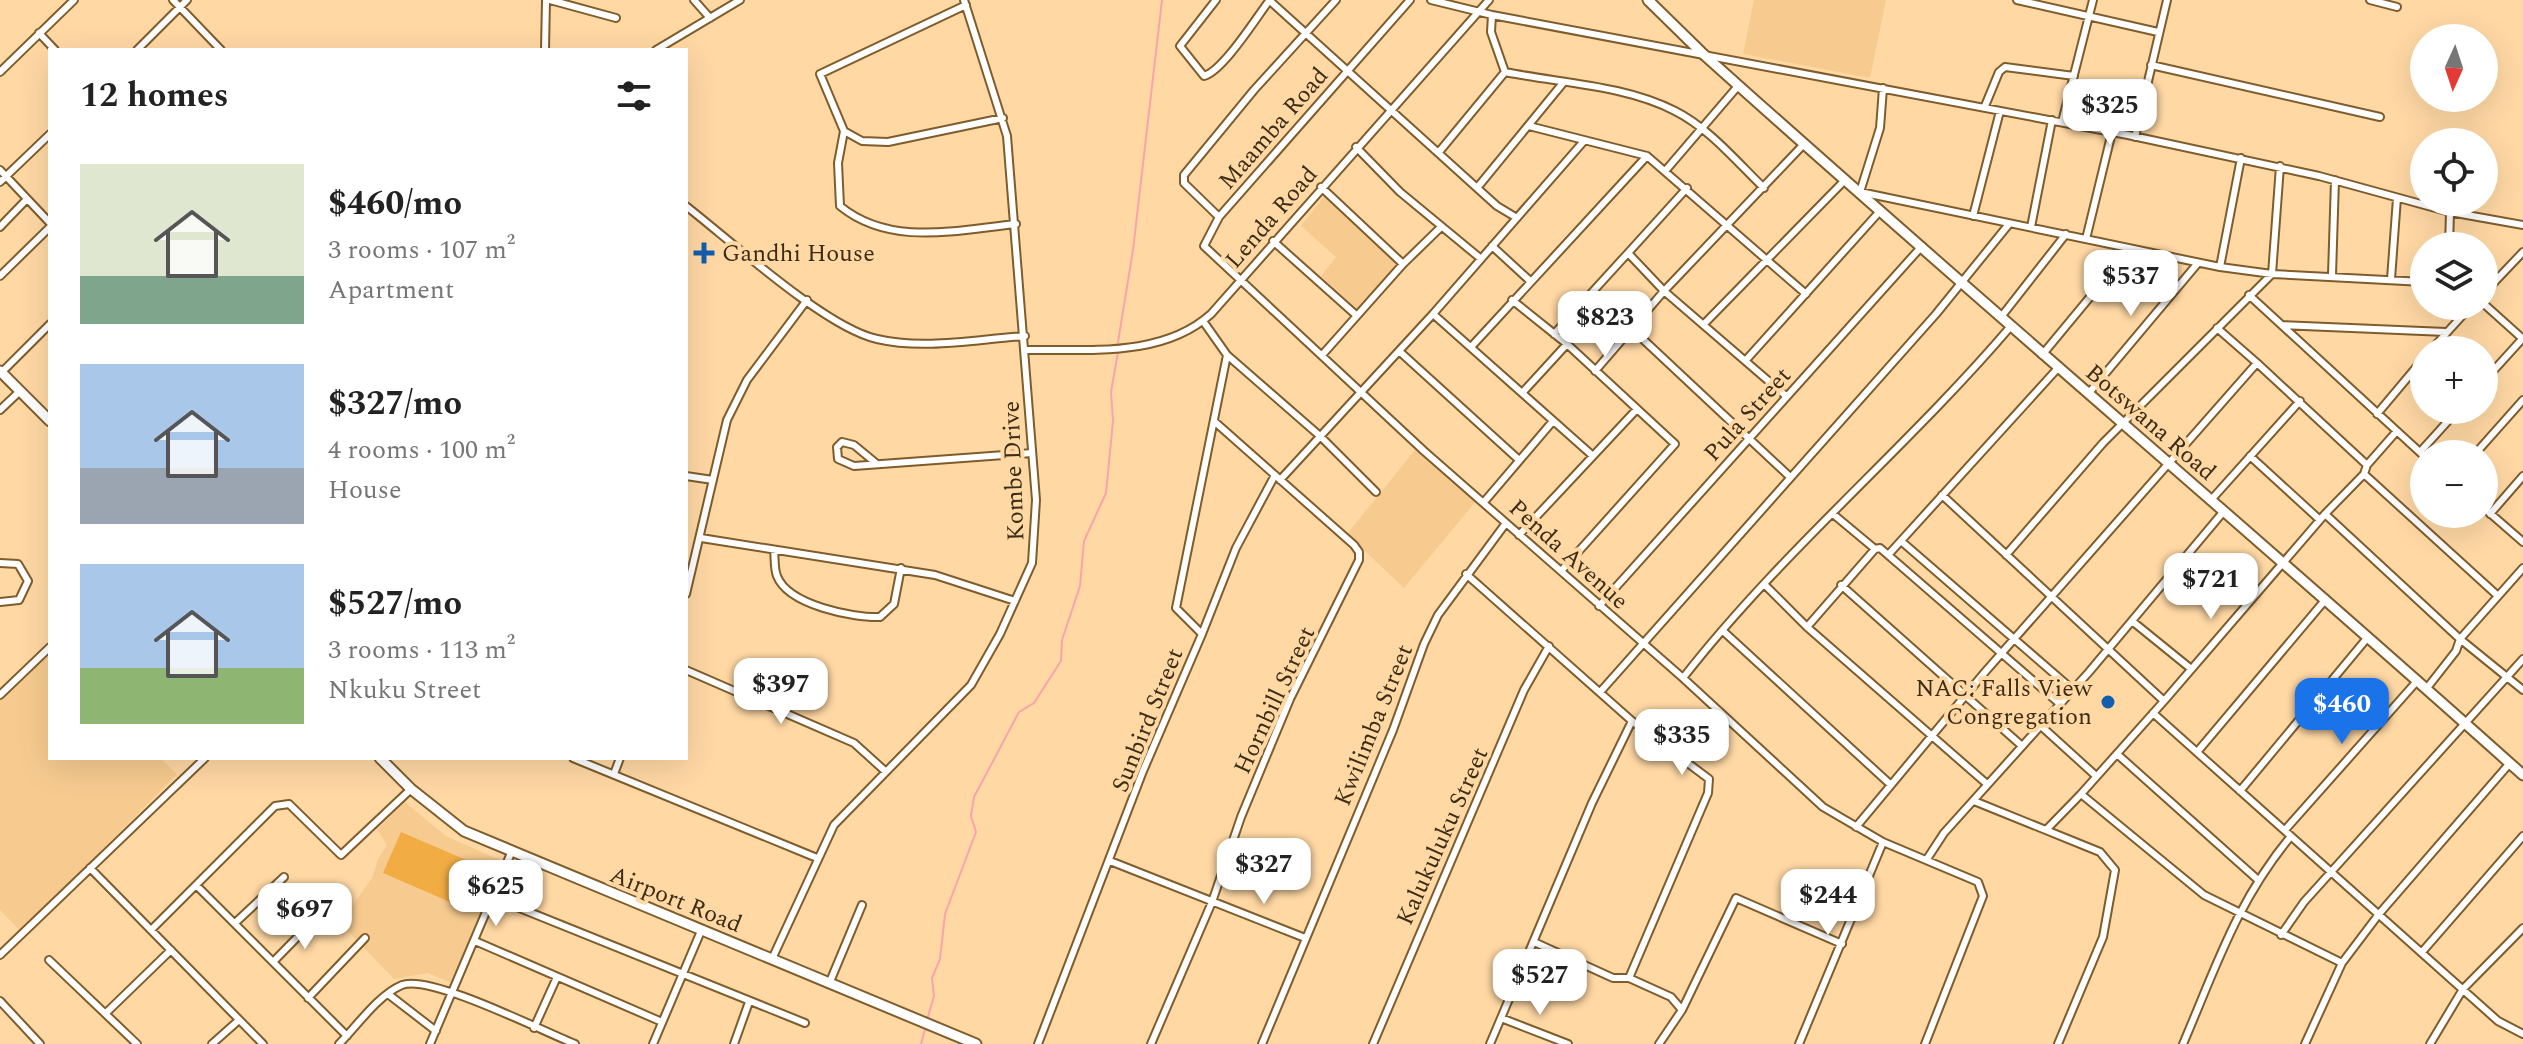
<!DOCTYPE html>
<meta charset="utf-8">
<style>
body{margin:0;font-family:Spectral,serif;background:#f2f2f2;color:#222;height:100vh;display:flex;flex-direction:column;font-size:30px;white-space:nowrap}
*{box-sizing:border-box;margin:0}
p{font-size:26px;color:#767676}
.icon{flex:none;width:44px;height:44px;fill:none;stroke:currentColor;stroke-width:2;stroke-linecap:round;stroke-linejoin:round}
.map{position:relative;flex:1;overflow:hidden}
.sheet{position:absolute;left:48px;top:48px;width:640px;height:712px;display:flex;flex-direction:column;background:#fff;border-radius:0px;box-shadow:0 8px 32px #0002}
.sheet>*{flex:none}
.needle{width:52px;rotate:183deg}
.tools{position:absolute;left:2410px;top:24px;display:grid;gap:16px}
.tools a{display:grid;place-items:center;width:88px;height:88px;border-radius:50%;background:#fff;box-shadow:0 8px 32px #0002;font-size:40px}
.price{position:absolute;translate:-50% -68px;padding:0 18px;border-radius:16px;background:#fff;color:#222;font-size:26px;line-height:52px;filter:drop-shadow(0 2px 4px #0008)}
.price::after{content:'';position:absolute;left:50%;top:48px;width:24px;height:18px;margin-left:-12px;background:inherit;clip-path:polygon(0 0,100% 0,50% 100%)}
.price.selected{background:#1a73e8;color:#fff}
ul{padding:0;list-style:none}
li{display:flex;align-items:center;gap:24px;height:200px;padding:0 32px}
li span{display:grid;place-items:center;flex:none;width:224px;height:160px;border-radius:0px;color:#555}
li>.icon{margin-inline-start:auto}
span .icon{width:96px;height:96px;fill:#fffc;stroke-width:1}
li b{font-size:34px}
h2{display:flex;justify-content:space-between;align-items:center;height:96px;padding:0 32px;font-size:34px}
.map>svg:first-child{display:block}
.built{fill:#f7cb90}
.green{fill:#f1ac43}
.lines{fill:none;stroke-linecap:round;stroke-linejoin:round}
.stream{stroke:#f8a4ab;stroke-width:2}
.street-casing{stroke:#7f5c2b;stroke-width:10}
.secondary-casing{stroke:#7f5c2b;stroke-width:13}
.street{stroke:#fff;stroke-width:6}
.secondary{stroke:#fff;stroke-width:9}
.poi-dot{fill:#135ead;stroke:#ffd8a4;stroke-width:3}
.labels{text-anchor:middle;stroke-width:8;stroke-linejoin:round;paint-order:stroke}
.street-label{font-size:24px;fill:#3c2d18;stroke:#ffd8a4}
.poi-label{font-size:24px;fill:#3c2d18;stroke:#ffd8a4;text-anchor:start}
</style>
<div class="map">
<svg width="2523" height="1044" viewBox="0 0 2523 1044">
<rect width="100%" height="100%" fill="#ffd8a4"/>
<path class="built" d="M1754 0H1886L1870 78 1743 54Z
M1325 195 1396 261 1395 269 1357 309 1321 276 1336 257 1301 226Z
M1415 450 1476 501 1404 588 1347 534Z
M50 650V758H160L177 774 21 932 0 910V696Z
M405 802 446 836 502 861 452 983 428 973 394 979 340 923 372 878 378 859 387 845 377 829Z"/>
<path class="green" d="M401 832 485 868 466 909 383 873Z"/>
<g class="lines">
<path class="stream" d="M1118 342 1133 250 1162 0
M927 1020 934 996 932 978 940 959 945 914 976 832 971 816 974 797 1019 712 1034 703 1061 661 1062 640 1080 586 1084 541 1106 493 1113 421 1111 392 1118 352
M921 1044 925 1029"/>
<defs>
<path id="street" d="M173 0 221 50
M550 0 616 18
M694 0 710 18
M1216 0 1180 46 1204 76C1223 71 1256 18 1269 1
M1269 0 1497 206 1517 218
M1410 0 1219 217 1204 246 1424 451 1683 678 1823 807 1883 842 1978 882 1983 896 1925 1044
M1431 0 1492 15 2128 135 2319 176 2450 212 2523 225
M2017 0 2158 32
M2370 0 2397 7
M966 5 820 74 844 131 838 163 840 206C890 247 957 230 1016 224
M1492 15 1491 32 1505 72
M39 33 55 50
M137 50 187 0
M545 50 546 0
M656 50 740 0
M2151 65 2380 117
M0 72 74 0
M1883 88 1880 128 1860 192 2220 267 2272 274 2424 282
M1985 106 1999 72 2005 67 2074 76
M2062 122 2093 0
M1529 126 1647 156 1806 294
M844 131 862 141 888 142 1003 118
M2135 137 2167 0
M1356 147 1400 192 1480 258
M1439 152 1505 72C1559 83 1625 85 1675 111 1709 128 1736 161 1764 188
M0 170 50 223
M1666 170 1738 86
M0 182 50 134
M1321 187 1403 264
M1477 188 1563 83
M686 206C731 241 826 328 877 339 924 350 977 339 1025 336
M1973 216 2000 111
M1219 217 1184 183V175L1254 90 1336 0
M0 227 27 199
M2031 227 2052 120
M2086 239 2112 132
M1273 241 1356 315
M1492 246 1529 280
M2449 246 2450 212
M1628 253 1687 188
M2220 267 2241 158
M2332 275 2335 180
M0 276 50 227
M2391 279 2397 198
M2484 293 2523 252
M2249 295 2424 456
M1512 300 1567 344 1675 444 1561 571
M2484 304 2523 339
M1433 314 1593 456
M2001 317 2066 234
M1704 324 1845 180
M2282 325 2446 332
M1632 329 1789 476
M1554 334 1628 253 1664 291 1786 396
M1471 347 1647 156
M1026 350C1088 349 1162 358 1211 314L1489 0
M2431 350 2471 306
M1399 351 1518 459
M1323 354 1403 264 1440 228
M1227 355 1320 436 1376 492
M2042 355 2129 250
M1746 360 1881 210
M2257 363 2367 465 2364 474 2325 514
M1595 371 1664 291 1804 144
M1 373 50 324
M2484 381 2523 338
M1523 392 1567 344
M2088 394 2198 263
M0 410 20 391
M2377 414 2424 358
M2420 452 2458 410
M2475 454 2523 400
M2250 456 2320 520
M877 464 854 445 842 442 837 447 838 459 854 466 1032 453
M2367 465 2396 432
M2364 474 2498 596
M686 476 713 480
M1280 480 1433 314 1584 141
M1942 495 2164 701 2081 794 2204 895 2342 963
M2211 500 2300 401
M1484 502 1553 421
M2484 508 2523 542
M1833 514 1875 549
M2490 514 2523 476
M1519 535 1637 409
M701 538 935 575 1015 601
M1901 541 2073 690
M774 550C775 558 774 569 777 576 788 605 853 618 880 617L894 604 901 568
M1889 554 2058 368
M2006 555 2103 443 2272 274 2280 166
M0 563 18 564 28 581 19 600 0 602
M1466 574 1632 721 1709 779 1708 793 1629 978H1613L1534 942
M1765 585 1807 627 1987 784
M1841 585 2022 746
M686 594 727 420 747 380 807 300
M1599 606 1922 246
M2132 621 2190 668
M1807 627 1875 549 1880 548 2060 704
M1723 631 1891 785
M1202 634 1236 548 1275 475
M686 670 854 743 885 771
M1683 678C1782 551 1907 448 2011 326
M2427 688 2456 651 2460 639 2523 568
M1601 691 1936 314 2009 224
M0 695 50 647
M2164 701 2325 514 2460 639 2523 690
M2153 713 2498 1021 2523 1034
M2041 726 2095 775
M2198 751 2326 599
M2117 754 2257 879
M573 758 817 858
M614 774 620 758
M2240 791 2368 637
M1974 801 2100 852 2115 870 2103 937 2058 1044
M1856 827 1985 672 2257 363 2217 328
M2046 830 2081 794
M2285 830 2418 680
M1927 859 1944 833 2089 672 2224 511
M1110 861 1305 938
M90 868 263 1044
M197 886 347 1036
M492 897 805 1023
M235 923 284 877
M151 930 275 806 289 804 341 855 411 789
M2281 935 2304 902 2523 659
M475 941 662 1022
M2422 952 2523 836
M0 955 205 758
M772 959 834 825 971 685 1000 634 1032 563 1036 500 1007 136 964 0
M49 960 137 1044
M273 962 315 919
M1629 978 1671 997 1682 1010
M829 984 862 905
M388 994 436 1031
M308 998 365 938
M0 1001 40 1044
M107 1012 171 950
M1501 1018 1568 1044
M534 1028 557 977
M212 1044 239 1020
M339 1044C357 1026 378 995 402 985 430 974 542 1031 575 1044
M430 1044 511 853
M653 1044 701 931
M734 1044 749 1002
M1038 1044 1143 771 1202 634 1176 608 1227 355 1203 321
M1151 1044 1212 902 1241 817 1290 699 1359 560V552L1354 545 1215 422
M1262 1044 1393 730 1424 644 1438 615 1506 523
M1373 1044 1524 690 1549 646
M1490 1044 1592 803 1632 721
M1659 1044 1682 1010 1736 898 1842 944
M1799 1044 1883 842
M2183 1044C2216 967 2237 901 2291 836
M2305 1044 2342 963 2379 914 2510 763
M2430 1044 2463 989 2523 928"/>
<path id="secondary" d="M1648 0 1701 52C1972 296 2251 531 2523 775
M0 371 50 421
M380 758 411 789 464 831 976 1044"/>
</defs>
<use href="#street" class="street-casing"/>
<use href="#secondary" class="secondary-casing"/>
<use href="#street" class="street"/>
<use href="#secondary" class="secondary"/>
</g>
<g class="poi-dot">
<path d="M700 241h8v8h8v8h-8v8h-8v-8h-8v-8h8z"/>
<circle cx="2108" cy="702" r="8"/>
</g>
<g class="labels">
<g class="street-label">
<text transform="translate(1273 128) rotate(-49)" y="8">Maamba Road</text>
<text transform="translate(1271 217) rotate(-49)" y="8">Lenda Road</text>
<text transform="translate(1747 414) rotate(-48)" y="8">Pula Street</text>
<text transform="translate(2151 422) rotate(41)" y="8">Botswana Road</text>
<text transform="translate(1013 471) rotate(-92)" y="8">Kombe Drive</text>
<text transform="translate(1569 554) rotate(42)" y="8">Penda Avenue</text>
<text transform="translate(1274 700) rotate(-65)" y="8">Hornbill Street</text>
<text transform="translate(1147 720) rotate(-68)" y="8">Sunbird Street</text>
<text transform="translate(1373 725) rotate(-68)" y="8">Kwilimba Street</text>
<text transform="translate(1442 836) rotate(-66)" y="8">Kalukuluku Street</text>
<text transform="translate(676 899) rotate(22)" y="8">Airport Road</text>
</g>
<g class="poi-label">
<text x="722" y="261">Gandhi House</text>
<text x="2092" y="696" text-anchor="end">NAC: Falls View<tspan x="2092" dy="28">Congregation</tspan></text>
</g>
</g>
</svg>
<div class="tools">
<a><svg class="needle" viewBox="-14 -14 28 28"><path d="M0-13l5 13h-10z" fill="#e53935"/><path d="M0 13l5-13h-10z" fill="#767676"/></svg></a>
<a><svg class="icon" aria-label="locate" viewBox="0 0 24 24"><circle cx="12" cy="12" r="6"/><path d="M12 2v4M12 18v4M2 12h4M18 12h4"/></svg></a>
<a><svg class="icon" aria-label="layers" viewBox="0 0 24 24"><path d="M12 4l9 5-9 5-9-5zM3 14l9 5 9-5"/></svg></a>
<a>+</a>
<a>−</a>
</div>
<b class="price" style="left:2110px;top:147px">$325</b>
<b class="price" style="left:2131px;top:318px">$537</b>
<b class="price" style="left:1605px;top:359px">$823</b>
<b class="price" style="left:2211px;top:621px">$721</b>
<b class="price" style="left:781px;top:726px">$397</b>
<b class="price selected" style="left:2342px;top:746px">$460</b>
<b class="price" style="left:1682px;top:777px">$335</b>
<b class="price" style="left:1264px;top:906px">$327</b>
<b class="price" style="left:496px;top:928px">$625</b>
<b class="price" style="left:1828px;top:937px">$244</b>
<b class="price" style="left:305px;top:951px">$697</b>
<b class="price" style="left:1540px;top:1017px">$527</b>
<section class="sheet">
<h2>12 homes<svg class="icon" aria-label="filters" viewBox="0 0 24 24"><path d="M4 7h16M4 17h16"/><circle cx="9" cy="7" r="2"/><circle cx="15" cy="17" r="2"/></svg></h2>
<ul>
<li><span style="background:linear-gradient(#dfe7d0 70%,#7fa58c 0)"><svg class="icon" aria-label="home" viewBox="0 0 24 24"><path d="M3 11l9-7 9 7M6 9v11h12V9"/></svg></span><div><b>$460/mo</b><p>3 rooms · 107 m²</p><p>Apartment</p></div></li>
<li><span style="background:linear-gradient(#a9c7e8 65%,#9aa5b1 0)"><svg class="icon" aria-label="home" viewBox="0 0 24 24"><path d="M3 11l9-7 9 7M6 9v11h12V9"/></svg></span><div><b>$327/mo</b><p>4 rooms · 100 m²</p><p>House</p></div></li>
<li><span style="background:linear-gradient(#a9c7e8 65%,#8fb573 0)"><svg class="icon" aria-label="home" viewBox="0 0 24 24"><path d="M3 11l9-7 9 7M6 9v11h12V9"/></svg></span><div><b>$527/mo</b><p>3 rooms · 113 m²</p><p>Nkuku Street</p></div></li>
</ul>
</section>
</div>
